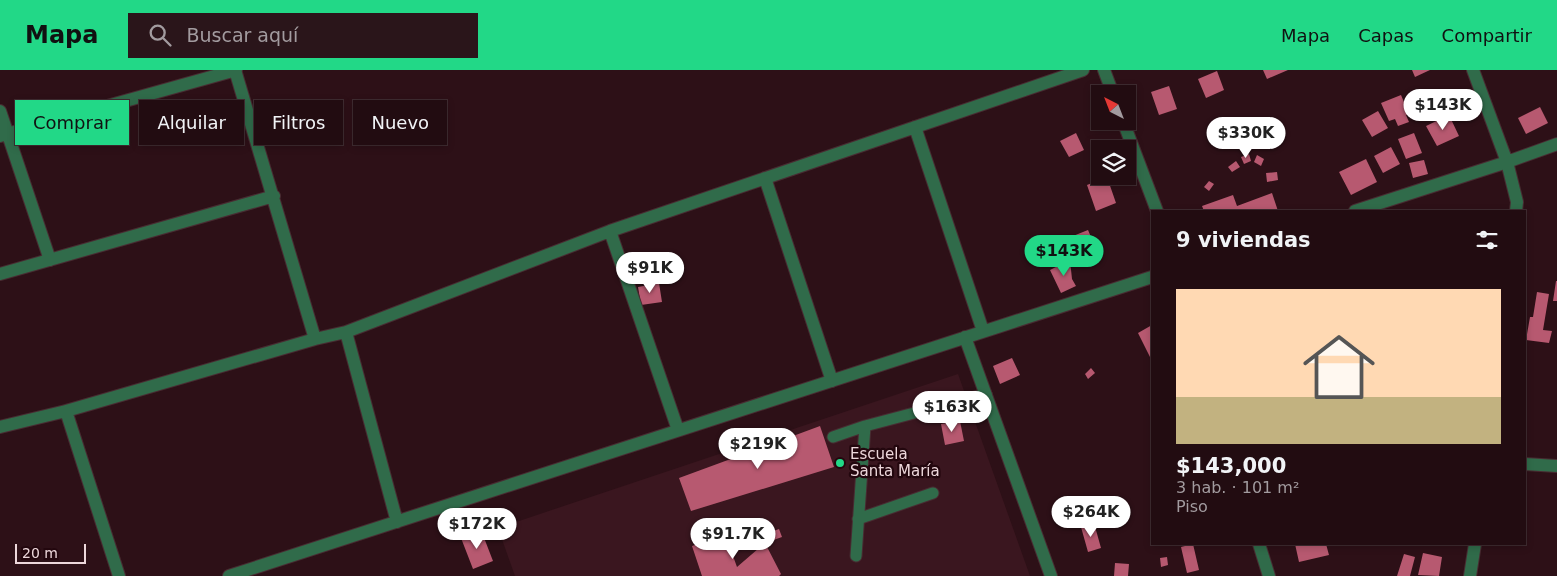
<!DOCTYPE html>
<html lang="es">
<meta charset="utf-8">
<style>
body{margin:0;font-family:"DejaVu Sans",sans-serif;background:#2a151a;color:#f1f3f6;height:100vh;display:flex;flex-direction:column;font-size:19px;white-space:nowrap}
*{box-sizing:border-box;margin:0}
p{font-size:16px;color:#a29b9f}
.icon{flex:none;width:28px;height:28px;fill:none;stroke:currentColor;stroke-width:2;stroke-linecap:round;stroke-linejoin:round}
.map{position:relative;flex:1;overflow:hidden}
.sheet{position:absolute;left:1151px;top:140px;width:375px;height:335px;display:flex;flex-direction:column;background:#220c11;border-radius:0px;box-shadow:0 2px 8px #0003,0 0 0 1px #3f2c31}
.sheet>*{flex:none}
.hud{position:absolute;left:15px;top:30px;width:475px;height:45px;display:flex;gap:10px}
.needle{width:32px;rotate:318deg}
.fabs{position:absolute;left:1091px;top:15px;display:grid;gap:10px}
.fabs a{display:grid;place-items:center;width:45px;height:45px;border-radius:0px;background:#220c11;box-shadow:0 2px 8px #0003,0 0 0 1px #3f2c31;font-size:25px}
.scale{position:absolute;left:15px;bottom:12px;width:71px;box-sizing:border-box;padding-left:5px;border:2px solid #edd7db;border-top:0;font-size:14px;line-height:18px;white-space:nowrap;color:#edd7db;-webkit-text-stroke:4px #23070e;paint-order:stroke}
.price{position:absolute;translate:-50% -42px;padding:0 11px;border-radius:18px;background:#fff;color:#222;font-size:16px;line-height:32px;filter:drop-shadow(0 1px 2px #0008)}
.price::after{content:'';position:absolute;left:50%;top:30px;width:15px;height:11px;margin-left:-8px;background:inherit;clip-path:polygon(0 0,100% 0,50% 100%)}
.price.current{background:#22d887;color:#111}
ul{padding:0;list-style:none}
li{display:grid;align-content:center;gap:10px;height:265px;padding:0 25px}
li span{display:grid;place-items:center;height:155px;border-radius:0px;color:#555}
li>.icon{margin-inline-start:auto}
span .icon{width:90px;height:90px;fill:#fffc;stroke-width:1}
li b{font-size:21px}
h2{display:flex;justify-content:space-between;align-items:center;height:60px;padding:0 25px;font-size:21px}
.tag{padding:0 18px;border-radius:0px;background:#220c11;box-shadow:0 2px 8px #0003,0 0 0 1px #3f2c31;font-size:18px;line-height:45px}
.tag.current{background:#22d887;color:#111}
header{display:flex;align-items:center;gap:30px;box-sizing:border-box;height:70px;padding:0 25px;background:#22d887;color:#111}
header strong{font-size:24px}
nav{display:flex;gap:28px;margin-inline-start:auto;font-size:18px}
.search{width:350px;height:45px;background:#2a151a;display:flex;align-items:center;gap:12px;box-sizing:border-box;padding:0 18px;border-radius:0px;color:#a29b9f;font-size:19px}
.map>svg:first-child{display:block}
.built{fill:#3a161f}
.building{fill:#b75970}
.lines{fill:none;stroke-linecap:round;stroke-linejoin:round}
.service-casing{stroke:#482c32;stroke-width:13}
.minor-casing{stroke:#482c32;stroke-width:14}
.service{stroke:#306b4a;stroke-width:11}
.minor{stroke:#306b4a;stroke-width:12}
.poi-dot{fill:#22d887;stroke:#23070e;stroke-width:2}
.labels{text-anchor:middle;stroke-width:4.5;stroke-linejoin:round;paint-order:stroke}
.poi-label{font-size:15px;fill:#edd7db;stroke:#23070e;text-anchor:start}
</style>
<header>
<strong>Mapa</strong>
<div class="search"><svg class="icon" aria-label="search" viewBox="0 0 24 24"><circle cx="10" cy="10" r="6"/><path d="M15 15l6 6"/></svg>Buscar aquí</div>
<nav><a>Mapa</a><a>Capas</a><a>Compartir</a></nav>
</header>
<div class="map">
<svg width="1557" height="506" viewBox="0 0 1557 506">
<rect width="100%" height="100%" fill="#2d1017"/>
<path class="built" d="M958 304 1030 506H515L498 458Z"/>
<path class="building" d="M1263 0H1288L1267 9Z
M1412 0H1430L1415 7Z
M1217 1 1224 20 1206 28 1198 9Z
M1169 16 1177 39 1159 45 1151 22Z
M1401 25 1409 44 1406 45 1409 52 1398 56 1395 49 1389 51 1381 33Z
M1540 37 1548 53 1526 64 1518 48Z
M1378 41 1388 58 1372 67 1362 50Z
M1449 45 1459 66 1437 76 1426 56Z
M1076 63 1084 80 1069 87 1060 71Z
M1414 63 1422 83 1406 89 1398 69Z
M1391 77 1400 94 1383 103 1374 86Z
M1249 84 1251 91 1244 94 1241 87Z
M1257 85 1264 89 1261 96 1254 92Z
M1366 89 1377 112 1351 125 1339 102Z
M1424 90 1428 104 1413 108 1409 93Z
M1236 91 1240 97 1232 102 1228 97Z
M1277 102 1278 110 1267 112 1266 103Z
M1107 107 1116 133 1096 141 1087 115Z
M1209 111 1214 114 1209 121 1204 117Z
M1272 123 1278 141H1204L1202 136 1233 125 1237 136Z
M1088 160 1094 174 1074 182 1068 168Z
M1070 190 1072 209 1076 216 1061 223 1050 200Z
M1556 211H1557V231H1553Z
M659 213 662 232 641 235 638 217Z
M1537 222 1549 224 1543 260 1552 261 1549 273 1526 270 1530 247H1533Z
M1152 255V286L1150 287 1138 263Z
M1012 288 1020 305 1000 314 993 296Z
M1091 298 1095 303 1088 309 1085 304Z
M960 351 964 371 945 375 941 354Z
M820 356 834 397 691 441 679 408Z
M1094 453 1101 478 1088 482 1081 457Z
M779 459 782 467 765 473 762 465Z
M481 460 493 491 473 499 461 468Z
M725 464 737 497 765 473 781 504 779 506H702L692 476Z
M1193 474 1199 500 1187 503 1181 477Z
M1295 474H1326L1329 485 1299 492Z
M1423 483 1442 487 1439 506 1418 505Z
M1404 484 1415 487 1410 506H1397Z
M1167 487 1168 495 1161 497 1160 488Z
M1115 493 1129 494 1128 506H1114Z"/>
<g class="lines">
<defs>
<path id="service" d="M833 367 865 356 986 324
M858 449 933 423
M856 486 865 356"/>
<path id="minor" d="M1104 0 1113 24
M1473 0 1507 92 1557 74
M0 41 50 190
M1123 51 1157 141
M915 57 983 261
M0 66 236 0
M765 108 832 311
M1355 141 1507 92 1517 132 1516 141
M610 161 678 360
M0 204 274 126
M965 267 1051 506
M315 269 346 262
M66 341 119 506
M0 357 66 341 315 269 235 0
M1525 394 1557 396
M397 452 346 262 610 161 1083 0
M1259 474 1269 506
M229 506 1152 207
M1470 506 1475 474"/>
</defs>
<use href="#service" class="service-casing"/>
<use href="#minor" class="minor-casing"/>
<use href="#service" class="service"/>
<use href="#minor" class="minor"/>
</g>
<circle class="poi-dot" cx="840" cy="393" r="5"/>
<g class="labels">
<g class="poi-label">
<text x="850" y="389">Escuela<tspan x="850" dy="17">Santa María</tspan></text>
</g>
</g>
</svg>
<div class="fabs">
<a><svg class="needle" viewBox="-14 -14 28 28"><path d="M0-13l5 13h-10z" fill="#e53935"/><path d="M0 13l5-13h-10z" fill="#a29b9f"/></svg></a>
<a><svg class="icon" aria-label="layers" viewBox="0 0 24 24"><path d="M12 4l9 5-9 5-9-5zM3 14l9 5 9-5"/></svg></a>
</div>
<div class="scale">20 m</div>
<b class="price" style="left:1443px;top:61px">$143K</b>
<b class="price" style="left:1246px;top:89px">$330K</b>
<b class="price current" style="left:1064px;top:207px">$143K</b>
<b class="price" style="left:650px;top:224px">$91K</b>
<b class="price" style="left:952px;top:363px">$163K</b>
<b class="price" style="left:758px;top:400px">$219K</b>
<b class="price" style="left:1091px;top:468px">$264K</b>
<b class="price" style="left:477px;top:480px">$172K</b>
<b class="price" style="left:733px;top:490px">$91.7K</b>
<div class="hud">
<a class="tag current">Comprar</a>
<a class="tag">Alquilar</a>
<a class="tag">Filtros</a>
<a class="tag">Nuevo</a>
</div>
<section class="sheet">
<h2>9 viviendas<svg class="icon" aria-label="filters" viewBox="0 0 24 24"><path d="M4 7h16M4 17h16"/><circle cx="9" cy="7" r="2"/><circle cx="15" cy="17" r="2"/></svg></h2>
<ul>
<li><span style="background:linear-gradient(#ffd9b3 70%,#c2b280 0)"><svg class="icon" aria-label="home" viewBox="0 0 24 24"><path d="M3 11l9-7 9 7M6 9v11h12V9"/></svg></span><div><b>$143,000</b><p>3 hab. · 101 m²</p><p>Piso</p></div></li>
</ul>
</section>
</div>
